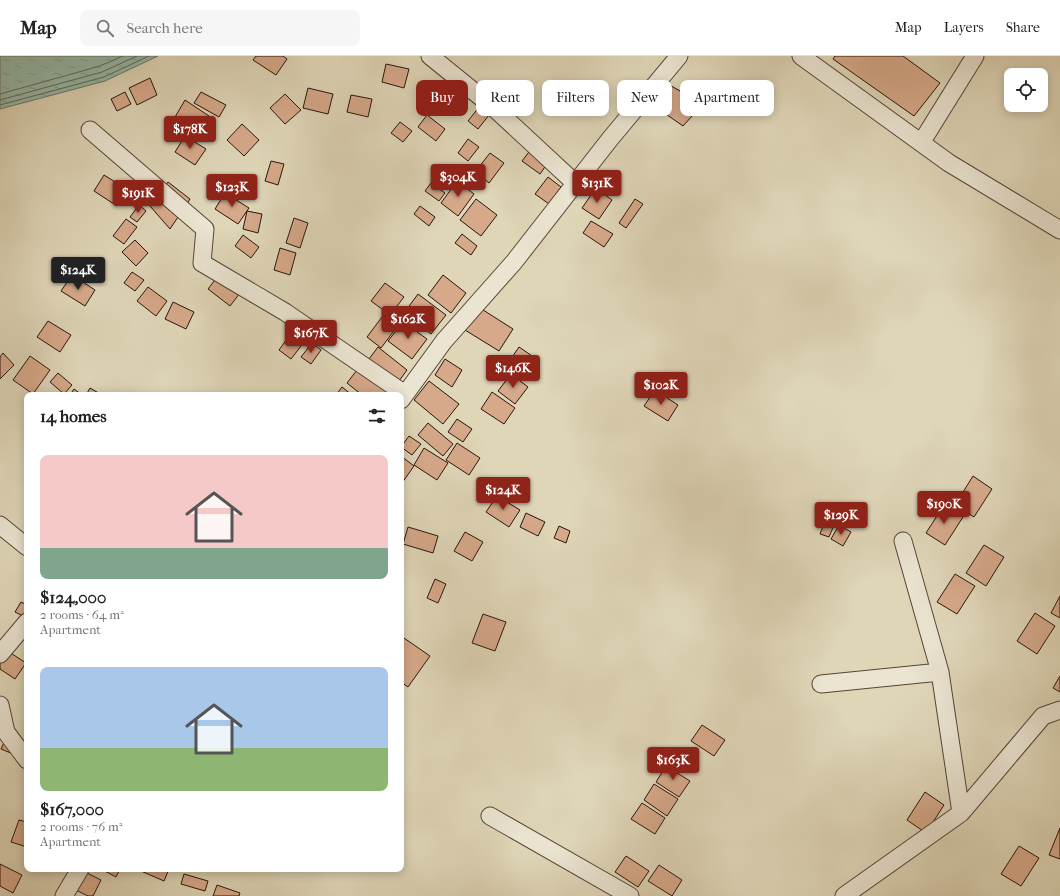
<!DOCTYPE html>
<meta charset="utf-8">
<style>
body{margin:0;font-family:"IM FELL French Canon",serif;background:#f6f6f6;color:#222;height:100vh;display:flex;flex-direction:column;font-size:15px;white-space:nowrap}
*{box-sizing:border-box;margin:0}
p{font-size:13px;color:#767676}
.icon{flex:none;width:22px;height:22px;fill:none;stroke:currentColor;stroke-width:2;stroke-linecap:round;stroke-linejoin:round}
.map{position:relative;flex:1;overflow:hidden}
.side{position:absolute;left:24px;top:336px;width:380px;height:480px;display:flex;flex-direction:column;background:#fff;border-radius:8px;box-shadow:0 2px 10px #0003}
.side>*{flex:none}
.guide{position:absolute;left:416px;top:24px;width:380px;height:36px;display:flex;gap:8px}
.fabs{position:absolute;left:1004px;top:12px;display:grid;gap:8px}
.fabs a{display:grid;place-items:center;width:44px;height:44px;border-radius:8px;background:#fff;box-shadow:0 2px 10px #0003;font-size:20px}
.price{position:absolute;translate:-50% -34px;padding:0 9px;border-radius:4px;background:#8f2418;color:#fff;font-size:13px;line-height:26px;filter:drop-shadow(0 1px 2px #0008)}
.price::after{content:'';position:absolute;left:50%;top:24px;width:12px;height:9px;margin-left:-6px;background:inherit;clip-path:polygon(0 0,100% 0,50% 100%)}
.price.on{background:#222;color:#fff}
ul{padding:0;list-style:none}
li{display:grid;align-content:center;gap:8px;height:212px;padding:0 16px}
li span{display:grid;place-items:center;height:124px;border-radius:8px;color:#555}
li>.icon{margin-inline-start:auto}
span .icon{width:72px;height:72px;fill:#fffc;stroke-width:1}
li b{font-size:17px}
h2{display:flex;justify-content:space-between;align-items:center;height:48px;padding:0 16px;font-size:17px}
.tag{padding:0 14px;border-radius:8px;background:#fff;box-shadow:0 2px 10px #0003;font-size:14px;line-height:36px}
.tag.on{background:#8f2418;color:#fff}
header{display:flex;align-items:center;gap:24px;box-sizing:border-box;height:56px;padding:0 20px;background:#fff;border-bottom:1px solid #e0e0e0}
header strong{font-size:19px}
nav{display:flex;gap:22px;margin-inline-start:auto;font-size:14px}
.search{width:280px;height:36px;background:#f6f6f6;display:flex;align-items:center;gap:10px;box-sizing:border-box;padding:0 14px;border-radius:8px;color:#767676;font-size:15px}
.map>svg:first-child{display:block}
.water{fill:url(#water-ripples);stroke:#6a786a}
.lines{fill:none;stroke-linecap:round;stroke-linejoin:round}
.shore{stroke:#5f685a;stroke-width:1}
.building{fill:#d6a98a;stroke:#29150b}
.minor-casing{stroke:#564536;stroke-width:19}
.minor{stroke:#eae4d1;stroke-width:17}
</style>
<header>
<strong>Map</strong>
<div class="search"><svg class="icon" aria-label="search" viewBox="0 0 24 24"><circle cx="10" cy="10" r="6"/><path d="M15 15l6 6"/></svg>Search here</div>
<nav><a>Map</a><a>Layers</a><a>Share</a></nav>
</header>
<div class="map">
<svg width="1060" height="840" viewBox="0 0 1060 840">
<defs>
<pattern id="water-ripples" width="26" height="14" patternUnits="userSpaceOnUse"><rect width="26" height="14" fill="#95baaa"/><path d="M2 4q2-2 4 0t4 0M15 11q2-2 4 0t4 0" fill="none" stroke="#809f91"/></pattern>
</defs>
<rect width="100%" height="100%" fill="#dfd6b8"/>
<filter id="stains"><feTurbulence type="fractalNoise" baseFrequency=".005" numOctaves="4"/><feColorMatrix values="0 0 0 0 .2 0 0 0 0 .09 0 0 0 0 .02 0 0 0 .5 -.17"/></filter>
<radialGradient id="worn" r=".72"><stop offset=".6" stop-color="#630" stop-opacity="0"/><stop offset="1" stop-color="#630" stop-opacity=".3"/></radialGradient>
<path class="water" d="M0 0H158L105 25 0 53Z"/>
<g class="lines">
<path class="shore" d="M0 38 100 10 123 0
M0 44 102 16 137 0
M0 49 104 21 149 0"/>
</g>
<path class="building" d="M256 0H283L287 3 276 19 253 4Z
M835 0H903L940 27 914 60 833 3Z
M386 8 409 13 404 32 382 26Z
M150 22 157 39 137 49 129 32Z
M666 27 703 48 683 70 650 47Z
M308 32 333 38 328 58 303 52Z
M125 36 131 48 117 55 111 43Z
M201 36 226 49 219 61 194 47Z
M285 38 301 54 285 68 270 52Z
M351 39 372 43 368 61 347 56Z
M185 44 209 60 198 76 175 61Z
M483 46 493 54 478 73 468 65Z
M427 59 445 73 436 85 418 71Z
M400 66 412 75 403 86 391 77Z
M242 68 259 84 244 100 227 84Z
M185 80 206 93 195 109 175 96Z
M468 83 479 91 468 105 458 97Z
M532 92 549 105 540 118 522 105Z
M490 97 504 107 489 127 475 116Z
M271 105 284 108 278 129 265 125Z
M139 116 162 131 151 148 128 132Z
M104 119 128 134 117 150 94 135Z
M548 121 561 131 549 148 535 138Z
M457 125 474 138 458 160 441 147Z
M168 126 190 143 170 173 150 150Z
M431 127 445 137 439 145 425 135Z
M596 132 612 144 599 163 582 152Z
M225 137 249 152 238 168 215 153Z
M476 143 497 159 481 180 460 164Z
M635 143 643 148 626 172 619 167Z
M139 149 146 155 137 166 130 161Z
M420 150 435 161 429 170 414 158Z
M247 155 262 158 258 177 243 173Z
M294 162 308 167 300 192 286 187Z
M126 163 137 171 124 188 113 180Z
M591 165 613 178 604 191 583 177Z
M462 178 477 190 471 199 455 187Z
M243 179 259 191 251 202 235 190Z
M135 184 148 197 136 210 122 196Z
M280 192 296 197 290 219 274 214Z
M132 216 144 224 135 235 124 227Z
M72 219 95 234 85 250 61 235Z
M443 219 466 237 451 257 428 239Z
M218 220 240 237 230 250 208 233Z
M385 227 404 241 390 259 371 245Z
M148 231 167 245 156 260 137 245Z
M418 238 446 259 431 278 404 257Z
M173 246 194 256 186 273 165 263Z
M480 252 513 273 499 295 465 274Z
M382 261 396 272 381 292 367 281Z
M48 265 71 279 60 296 37 281Z
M403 266 427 283 412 303 388 285Z
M292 276 305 285 291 303 279 294Z
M312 287 321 294 311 308 301 301Z
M378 291 407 314 399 325 369 303Z
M519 291 538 304 526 323 506 310Z
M3 297 14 309 0 323V301Z
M30 300 50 314 33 338 13 324Z
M445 303 462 314 452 331 435 319Z
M364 305 393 327 384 339H362L347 327Z
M58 317 72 329 64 338 50 326Z
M511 318 528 331 515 348 498 335Z
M429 325 459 348 443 368 414 344Z
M342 331 352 339H336Z
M90 332 102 339H86Z
M74 333 82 339H70Z
M655 334 678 349 668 365 644 350Z
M492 336 515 352 504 368 481 353Z
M457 363 472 373 463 386 448 376Z
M428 367 453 388 443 400 418 379Z
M409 380 421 388 412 399 401 391Z
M457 387 480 402 469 419 446 404Z
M424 392 448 407 437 424 414 409Z
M401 400 414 410 402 427 401 426Z
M973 420 992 433 974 461 955 449Z
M497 440 520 454 509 471 486 456Z
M944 449 963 461 945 489 926 477Z
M526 457 545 466 538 480 520 471Z
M826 463 835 467 829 481 820 478Z
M839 469 851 476 843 490 831 483Z
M559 470 570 475 566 487 554 482Z
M408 471 438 480 433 497 403 488Z
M465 476 483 486 472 505 454 495Z
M984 489 1004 501 986 530 966 517Z
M955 518 975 530 957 558 937 546Z
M435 523 446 528 438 547 427 542Z
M1060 540V562L1051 557Z
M21 546 27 549V562L15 556Z
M1035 557 1055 570 1037 598 1017 585Z
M483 558 506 566 495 595 472 587Z
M404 582 430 600 408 631 401 626V586Z
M3 592 26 607 15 623 0 613V596Z
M1060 620V636L1053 632Z
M702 669 725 684 714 700 691 685Z
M6 682 18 700 1 693Z
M666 710 690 725 679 741 656 726Z
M654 728 678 743 667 760 644 744Z
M925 736 944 749 926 777 907 764Z
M642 747 665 762 655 778 631 763Z
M19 764 27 766V791L11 786Z
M1060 772V803L1049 799Z
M1019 790 1039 802 1021 830 1001 818Z
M626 800 649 815 638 831 615 816Z
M0 808 22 819 13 837 0 830Z
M659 809 682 824 672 840 648 825Z
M101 813H120L116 821Z
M141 813H169L164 825 141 815Z
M85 816 101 824 93 840H88L76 834Z
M184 818 208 825 205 835 181 828Z
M217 829 240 837 239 840H213Z"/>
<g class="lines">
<defs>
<path id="minor" d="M430 0 493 51 576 128
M801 0 949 107 1060 174
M90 74 205 173 202 207 285 256 405 338
M921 87 975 0
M401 344 444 285 514 206 610 83 679 0
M0 469 27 491
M903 485 940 616 961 757
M0 598 27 566
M821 628 940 616
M0 649 6 676 27 704
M490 760 630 840
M64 840 80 813
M844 840 961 757 1043 660 1060 654"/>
</defs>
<use href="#minor" class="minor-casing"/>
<use href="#minor" class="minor"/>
</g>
<rect width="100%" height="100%" filter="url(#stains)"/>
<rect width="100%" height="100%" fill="url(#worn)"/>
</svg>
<div class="fabs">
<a><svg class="icon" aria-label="locate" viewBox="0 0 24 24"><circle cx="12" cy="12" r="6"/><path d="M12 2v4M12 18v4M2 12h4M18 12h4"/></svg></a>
</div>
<b class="price" style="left:190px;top:94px">$178K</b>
<b class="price" style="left:458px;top:142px">$304K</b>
<b class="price" style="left:597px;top:148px">$131K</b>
<b class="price" style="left:232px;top:152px">$123K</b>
<b class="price" style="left:138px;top:158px">$191K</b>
<b class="price on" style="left:78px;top:235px">$124K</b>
<b class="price" style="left:408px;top:284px">$162K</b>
<b class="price" style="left:311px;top:298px">$167K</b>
<b class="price" style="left:513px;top:333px">$146K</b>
<b class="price" style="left:661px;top:350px">$102K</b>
<b class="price" style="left:503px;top:455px">$124K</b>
<b class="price" style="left:944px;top:469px">$190K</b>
<b class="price" style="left:841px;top:480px">$129K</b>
<b class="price" style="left:673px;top:725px">$163K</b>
<div class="guide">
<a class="tag on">Buy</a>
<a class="tag">Rent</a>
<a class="tag">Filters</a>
<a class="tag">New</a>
<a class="tag">Apartment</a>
</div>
<section class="side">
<h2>14 homes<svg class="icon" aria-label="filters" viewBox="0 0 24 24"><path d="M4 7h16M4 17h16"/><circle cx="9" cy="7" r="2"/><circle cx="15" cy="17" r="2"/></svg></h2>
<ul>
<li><span style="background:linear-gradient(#f6c9c9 75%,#7fa58c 0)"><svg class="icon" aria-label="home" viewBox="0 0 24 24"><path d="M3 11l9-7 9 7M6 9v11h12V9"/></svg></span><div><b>$124,000</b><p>2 rooms · 64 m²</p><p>Apartment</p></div></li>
<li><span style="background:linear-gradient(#a9c7e8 65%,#8fb573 0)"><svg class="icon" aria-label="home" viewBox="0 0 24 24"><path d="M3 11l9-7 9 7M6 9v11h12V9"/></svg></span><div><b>$167,000</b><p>2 rooms · 76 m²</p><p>Apartment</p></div></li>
</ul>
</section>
</div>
